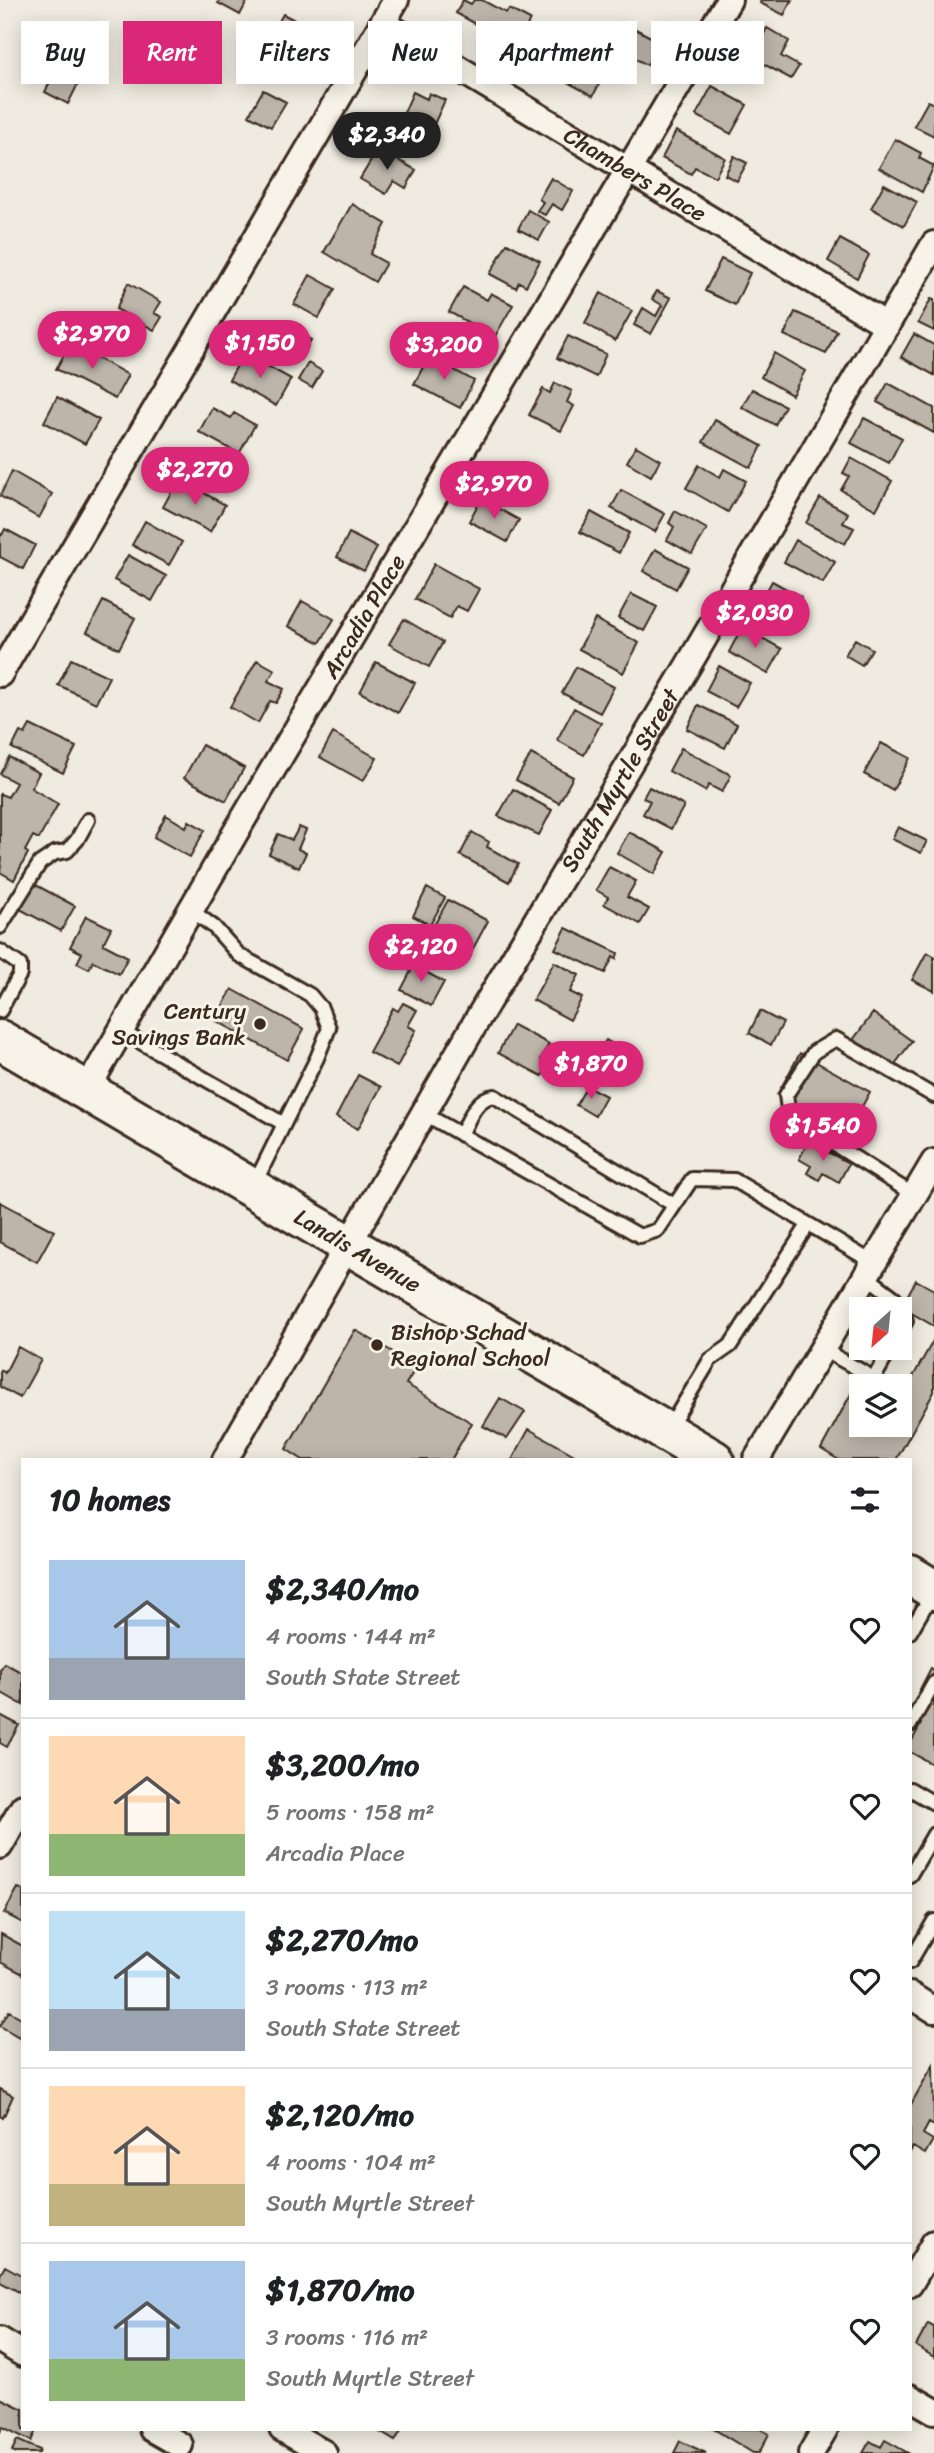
<!DOCTYPE html>
<meta charset="utf-8">
<style>
body{margin:0;font-family:Sriracha,sans-serif;background:#f2f2f2;color:#202124;height:100vh;display:flex;flex-direction:column;font-size:26px;white-space:nowrap}
*{box-sizing:border-box;margin:0}
p{font-size:23px;color:#757577}
.icon{flex:none;width:38px;height:38px;fill:none;stroke:currentColor;stroke-width:2;stroke-linecap:round;stroke-linejoin:round}
.map{position:relative;flex:1;overflow:hidden}
.panel{position:absolute;left:21px;top:1458px;width:891px;height:973px;display:flex;flex-direction:column;background:#fff;border-radius:0px;box-shadow:0 4px 18px #0003}
.panel>*{flex:none}
.guide{position:absolute;left:21px;top:21px;width:892px;height:63px;display:flex;gap:14px}
.needle{width:46px;rotate:207deg}
.fabs{position:absolute;left:849px;top:1297px;display:grid;gap:14px}
.fabs a{display:grid;place-items:center;width:63px;height:63px;border-radius:0px;background:#fff;box-shadow:0 4px 18px #0003;font-size:35px}
.price{position:absolute;translate:-50% -60px;padding:0 16px;border-radius:24px;background:#db2777;color:#fff;font-size:23px;line-height:46px;filter:drop-shadow(0 2px 4px #0008)}
.price::after{content:'';position:absolute;left:50%;top:42px;width:21px;height:16px;margin-left:-10px;background:inherit;clip-path:polygon(0 0,100% 0,50% 100%)}
.price.on{background:#222;color:#fff}
ul{padding:0;list-style:none}
li{display:flex;align-items:center;gap:21px;height:175px;padding:0 28px}
li+li{border-top:2px solid #e0e0e0}
li span{display:grid;place-items:center;flex:none;width:196px;height:140px;border-radius:0px;color:#555}
li>.icon{margin-inline-start:auto}
span .icon{width:84px;height:84px;fill:#fffc;stroke-width:1}
li b{font-size:30px}
h2{display:flex;justify-content:space-between;align-items:center;height:84px;padding:0 28px;font-size:30px}
.tag{padding:0 24px;border-radius:0px;background:#fff;box-shadow:0 4px 18px #0003;font-size:24px;line-height:63px}
.tag.on{background:#db2777;color:#fff}
.map>svg:first-child{display:block}
.building{fill:#bdb5aa;stroke:#3b2a1e;stroke-width:2}
.lines{fill:none;stroke-linecap:round;stroke-linejoin:round}
.service-casing{stroke:#3b2a1e;stroke-width:18}
.minor-casing{stroke:#3b2a1e;stroke-width:30}
.primary-casing{stroke:#3b2a1e;stroke-width:44}
.service{stroke:#f7f3e8;stroke-width:12}
.minor{stroke:#f7f3e8;stroke-width:24}
.primary{stroke:#f7f3e8;stroke-width:38}
.poi-dot{fill:#3b2a1e;stroke:#f7f3e8;stroke-width:2.5}
.labels{text-anchor:middle;stroke-width:6;stroke-linejoin:round;paint-order:stroke}
.street-label{font-size:23px;fill:#3b2a1e;stroke:#f7f3e8}
.poi-label{font-size:23px;fill:#3b2a1e;stroke:#f7f3e8;text-anchor:end}
</style>
<div class="map">
<svg width="934" height="2453" viewBox="0 0 934 2453">
<rect width="100%" height="100%" fill="#efebe0"/>
<filter id="ink" filterUnits="userSpaceOnUse"><feTurbulence type="fractalNoise" baseFrequency=".0143" numOctaves="2"/><feDisplacementMap in="SourceGraphic" scale="14" xChannelSelector="R" yChannelSelector="G"/><feConvolveMatrix kernelMatrix="1 2 1 2 8 2 1 2 1" color-interpolation-filters="sRGB"/></filter>
<g filter="url(#ink)">
<path class="building" d="M219 0H248L240 15 218 3Z
M463 0 471 4 474 0H482L506 13 509 9 530 20 520 39 503 30 499 37 456 13Z
M761 0H792L784 15 760 3Z
M283 14 323 35 307 65 274 47 280 36 273 32Z
M630 26 660 42 647 65 617 49Z
M751 27 764 34 767 28 789 41 781 56 799 66 791 79 738 50Z
M551 29 572 43 550 75 529 61Z
M62 58 85 70 68 104 45 92Z
M583 59 606 71 593 96 569 83Z
M712 86 747 105 731 134 696 115Z
M263 90 286 102 271 127 249 115Z
M413 92 427 99 429 93 445 100 425 144 396 131Z
M928 101 934 104V136L914 126Z
M676 131 725 158 715 177 695 167 691 174 662 158Z
M895 139 921 153 919 158 934 166 922 192 879 168Z
M378 149 416 170 406 188 394 181 386 194 360 179Z
M734 156 747 163 737 181 725 175Z
M551 178 573 191 562 210 552 204 545 215 537 211 543 202 539 199Z
M884 184 917 202 904 226 871 208Z
M352 204 386 224 370 254 386 263 375 282 324 252Z
M528 210 549 222 539 240 518 229Z
M840 239 869 255 857 278 828 261Z
M507 243 540 261 526 286 519 282 516 288 490 274Z
M721 259 750 273 735 305 705 291Z
M310 275 335 289 319 318 294 304Z
M128 283 161 302 154 313 162 317 154 330 116 309Z
M463 287 487 300 491 293 513 305 490 345 468 333 473 325 449 312Z
M657 291 671 298 651 334 634 325 643 308 656 316 662 305 652 299Z
M601 293 632 311 615 341 585 323Z
M931 299 934 300V331L918 323Z
M795 312 837 331 826 354 784 335Z
M279 323 311 340 300 360 268 343Z
M914 334 934 345V375L901 357Z
M568 336 606 354 596 377 557 358Z
M71 343 128 375 115 399 56 369Z
M244 353 291 379 276 406 229 380Z
M774 353 805 371 792 395 761 377Z
M429 356 474 381 460 408 414 384Z
M308 363 322 371 312 388 298 380Z
M555 383 572 391 567 402 574 406 561 431 529 415 543 389 550 393Z
M888 383 934 408V433L877 402Z
M752 389 785 406 775 425 742 407Z
M57 397 99 420 85 444 44 422Z
M212 408 231 418 234 413 255 425 239 454 199 432Z
M864 418 902 438 889 463 851 443Z
M715 420 762 446 751 468 703 442Z
M636 446 660 460 651 476 627 462Z
M851 458 892 481 876 510 841 490 849 476 843 473Z
M699 465 720 477 724 469 746 481 728 512 686 488Z
M12 471 52 494 39 518 0 496Z
M175 485 192 494 195 488 225 505 210 532 163 507Z
M621 490 665 514 655 532 611 508Z
M820 498 848 513 843 523 854 528 845 544 806 523Z
M481 499 519 520 507 542 469 521Z
M675 511 707 529 692 554 667 540 674 527 669 523Z
M591 512 629 533 619 553 580 532Z
M145 521 182 542 169 565 132 545Z
M5 529 35 545 23 569 0 557V534L2 535Z
M349 533 377 548 364 571 337 557Z
M796 540 835 562 823 583 784 562Z
M655 549 688 567 676 589 643 571Z
M128 555 166 576 152 601 114 580Z
M434 564 479 589 467 611 457 606 450 618 415 599Z
M772 581 801 597 787 624 758 607Z
M631 594 657 607 644 631 618 618Z
M103 601 135 618 119 649 87 632Z
M302 601 334 619 320 643 288 626Z
M404 619 443 642 429 667 389 644Z
M595 619 639 643 623 673 579 649Z
M742 627 782 649 768 674 729 652Z
M855 639 872 649 862 665 845 655Z
M71 659 109 677 96 703 58 685Z
M257 660 275 670 268 681 284 689 276 703 270 701 258 723 230 707Z
M376 662 415 683 398 713 360 692Z
M719 666 750 683 736 707 706 691Z
M576 667 614 687 600 713 562 693Z
M698 705 737 724 725 748 687 729Z
M574 708 601 723 584 755 557 740Z
M30 725 76 747 63 773 12 748 20 732 25 734Z
M333 733 377 758 363 781 320 757Z
M881 743 910 758 893 790 864 774Z
M202 745 244 768 226 801 184 778Z
M681 748 731 775 722 792 709 785 705 791 669 771Z
M531 754 573 777 559 803 516 780Z
M9 757 39 773 31 788 58 804 39 839 33 836 25 851 28 853 14 880 0 872 2 858 0 857V794L8 797 16 783 0 774Z
M649 787 684 806 671 829 643 814 650 801 643 798Z
M513 789 552 810 539 835 498 816Z
M166 815 186 827 189 821 205 830 190 857 154 837Z
M299 827 306 830 298 849 306 853 299 868 269 854 278 834 292 840Z
M898 827 927 841 921 853 892 839Z
M472 832 489 842 487 847 518 864 509 882 460 855Z
M629 832 666 852 654 874 617 853Z
M609 867 636 881 627 897 649 909 640 924 604 904 608 897 596 890Z
M34 884 75 906 61 931 20 909Z
M427 888 445 898 430 925 413 916Z
M448 900 488 921 469 956 446 944 449 938 432 929Z
M86 916 111 928 103 944 128 957 119 974 93 961 89 969 77 963 82 953 70 947Z
M566 928 618 953 616 959 613 957 605 973 555 949Z
M927 952 934 956V991L912 980Z
M402 959 444 982 431 1006 401 990 411 971 399 965Z
M554 962 579 975 570 992 582 998 570 1020 533 1000Z
M232 989 304 1029 287 1060 215 1020Z
M403 1003 417 1010 408 1026 416 1030 397 1067 369 1052 393 1008 398 1011Z
M760 1011 783 1023 771 1045 749 1033Z
M873 1013 912 1041 892 1068 853 1040Z
M513 1025 549 1044 541 1059 549 1063 542 1076 498 1053Z
M606 1040 639 1059 630 1075 596 1056Z
M800 1053 870 1092 847 1134 777 1095Z
M358 1075 381 1087 358 1129 336 1117Z
M587 1086 606 1096 595 1116 576 1105Z
M808 1142 849 1163 839 1182 823 1173 819 1180 807 1173 811 1166 799 1159Z
M0 1202 54 1231 37 1262 0 1242Z
M916 1280 934 1290V1326L901 1307Z
M355 1330 417 1366 406 1384 472 1423 451 1460H303L286 1449Z
M934 1339V1392L896 1460H839L821 1449 851 1394 861 1400V1424H900V1400Z
M18 1347 41 1360 20 1398 0 1387V1373L1 1370 5 1373Z
M500 1398 525 1412 507 1439 483 1426Z
M529 1429 583 1460H512Z
M4 1663 23 1673V1705L0 1692V1670Z
M931 1668 934 1670V1765L910 1752V1744L921 1724 912 1719 924 1696 918 1693Z
M0 1715 19 1725 7 1747 0 1743Z
M18 1888 23 1890V1923L4 1913Z
M1 1934 23 1946V1974L0 1962Z
M9 2011 23 2019 21 2038 0 2026Z
M933 2065 934 2126 929 2123 923 2134 933 2140 925 2154 913 2147 910 2152V2106Z
M0 2089 13 2096 3 2118 0 2116Z
M5 2266 23 2276V2285L19 2292 0 2282V2275Z
M928 2324 934 2327V2357L916 2346Z
M0 2398 23 2409V2429H37L31 2441 3 2427 0 2432Z
M375 2429H402L395 2441Z
M714 2429H760L769 2434 759 2453H753Z
M17 2440 40 2450 39 2453H17L12 2451Z
M885 2440 908 2453H863L870 2441 881 2447Z
M680 2441 706 2453H674Z"/>
<g class="lines">
<defs>
<path id="service" d="M191 910 214 927 239 955 310 995 321 1008 329 1028 317 1058 284 1124
M0 927 40 863 55 853 67 851 77 840 88 820
M0 951 20 965V974L0 1011
M121 1031 284 1124 254 1185
M423 1113 640 1236 658 1230 692 1179 734 1180 874 1263
M461 1135C469 1120 475 1098 494 1096L674 1205
M914 1195 789 1116 786 1095 814 1052 836 1039 934 1096
M866 1276 895 1298 906 1321 900 1332
M822 1349 874 1378 891 1348
M669 1428 710 1360 730 1346 808 1225
M910 1632 932 1594
M910 1725 934 1683
M910 1789 934 1803
M910 1875 934 1834
M910 1962 934 1921"/>
<g id="minor">
<path id="s1" d="M383 23 887 325"/>
<path d="M0 674 396 0"/>
<path id="s2" d="M86 1091 241 823 729 0"/>
<path id="s3" d="M225 1460 477 1020 689 664 934 244"/>
<path d="M756 1460 934 1162"/>
<path d="M0 1846 23 1807"/>
<path d="M910 1995 934 2010"/>
<path d="M910 2284 934 2243"/>
<path d="M0 2340 23 2354"/>
<path d="M910 2397 934 2411"/>
<path d="M152 2429 180 2445"/>
<path d="M282 2429 324 2453"/>
<path d="M811 2453 825 2429"/>
</g>
<g id="primary">
<path id="s4" d="M0 1040 714 1460"/>
<path d="M910 1575 934 1590"/>
</g>
</defs>
<use href="#service" class="service-casing"/>
<use href="#minor" class="minor-casing"/>
<use href="#primary" class="primary-casing"/>
<use href="#service" class="service"/>
<use href="#minor" class="minor"/>
<use href="#primary" class="primary"/>
</g>
</g>
<g class="poi-dot">
<circle cx="260" cy="1024" r="7"/>
<circle cx="377" cy="1345" r="7"/>
</g>
<g class="labels">
<g class="street-label">
<text dy="8" stroke="none"><textPath href="#s1" startOffset="294">Chambers Place</textPath></text>
<text dy="8" stroke="none"><textPath href="#s2" startOffset="550">Arcadia Place</textPath></text>
<text dy="8" stroke="none"><textPath href="#s3" startOffset="786">South Myrtle Street</textPath></text>
<text dy="8" stroke="none"><textPath href="#s4" startOffset="415">Landis Avenue</textPath></text>
</g>
<g class="poi-label">
<text x="246" y="1019">Century<tspan x="246" dy="26">Savings Bank</tspan></text>
<text x="391" y="1340" text-anchor="start">Bishop Schad<tspan x="391" dy="26">Regional School</tspan></text>
</g>
</g>
</svg>
<div class="fabs">
<a><svg class="needle" viewBox="-14 -14 28 28"><path d="M0-13l5 13h-10z" fill="#e53935"/><path d="M0 13l5-13h-10z" fill="#757577"/></svg></a>
<a><svg class="icon" aria-label="layers" viewBox="0 0 24 24"><path d="M12 4l9 5-9 5-9-5zM3 14l9 5 9-5"/></svg></a>
</div>
<b class="price on" style="left:387px;top:172px">$2,340</b>
<b class="price" style="left:92px;top:371px">$2,970</b>
<b class="price" style="left:260px;top:380px">$1,150</b>
<b class="price" style="left:444px;top:382px">$3,200</b>
<b class="price" style="left:195px;top:507px">$2,270</b>
<b class="price" style="left:494px;top:521px">$2,970</b>
<b class="price" style="left:755px;top:650px">$2,030</b>
<b class="price" style="left:421px;top:984px">$2,120</b>
<b class="price" style="left:591px;top:1101px">$1,870</b>
<b class="price" style="left:823px;top:1163px">$1,540</b>
<div class="guide">
<a class="tag">Buy</a>
<a class="tag on">Rent</a>
<a class="tag">Filters</a>
<a class="tag">New</a>
<a class="tag">Apartment</a>
<a class="tag">House</a>
</div>
<section class="panel">
<h2>10 homes<svg class="icon" aria-label="filters" viewBox="0 0 24 24"><path d="M4 7h16M4 17h16"/><circle cx="9" cy="7" r="2"/><circle cx="15" cy="17" r="2"/></svg></h2>
<ul>
<li><span style="background:linear-gradient(#a9c7e8 70%,#9aa5b1 0)"><svg class="icon" aria-label="home" viewBox="0 0 24 24"><path d="M3 11l9-7 9 7M6 9v11h12V9"/></svg></span><div><b>$2,340/mo</b><p>4 rooms · 144 m²</p><p>South State Street</p></div><svg class="icon" aria-label="heart" viewBox="0 0 24 24"><path d="M12 20l-8-8c-3-5 5-10 8-4 3-6 11-1 8 4z"/></svg></li>
<li><span style="background:linear-gradient(#ffd9b3 70%,#8fb573 0)"><svg class="icon" aria-label="home" viewBox="0 0 24 24"><path d="M3 11l9-7 9 7M6 9v11h12V9"/></svg></span><div><b>$3,200/mo</b><p>5 rooms · 158 m²</p><p>Arcadia Place</p></div><svg class="icon" aria-label="heart" viewBox="0 0 24 24"><path d="M12 20l-8-8c-3-5 5-10 8-4 3-6 11-1 8 4z"/></svg></li>
<li><span style="background:linear-gradient(#bfe0f5 70%,#9aa5b1 0)"><svg class="icon" aria-label="home" viewBox="0 0 24 24"><path d="M3 11l9-7 9 7M6 9v11h12V9"/></svg></span><div><b>$2,270/mo</b><p>3 rooms · 113 m²</p><p>South State Street</p></div><svg class="icon" aria-label="heart" viewBox="0 0 24 24"><path d="M12 20l-8-8c-3-5 5-10 8-4 3-6 11-1 8 4z"/></svg></li>
<li><span style="background:linear-gradient(#ffd9b3 70%,#c2b280 0)"><svg class="icon" aria-label="home" viewBox="0 0 24 24"><path d="M3 11l9-7 9 7M6 9v11h12V9"/></svg></span><div><b>$2,120/mo</b><p>4 rooms · 104 m²</p><p>South Myrtle Street</p></div><svg class="icon" aria-label="heart" viewBox="0 0 24 24"><path d="M12 20l-8-8c-3-5 5-10 8-4 3-6 11-1 8 4z"/></svg></li>
<li><span style="background:linear-gradient(#a9c7e8 70%,#8fb573 0)"><svg class="icon" aria-label="home" viewBox="0 0 24 24"><path d="M3 11l9-7 9 7M6 9v11h12V9"/></svg></span><div><b>$1,870/mo</b><p>3 rooms · 116 m²</p><p>South Myrtle Street</p></div><svg class="icon" aria-label="heart" viewBox="0 0 24 24"><path d="M12 20l-8-8c-3-5 5-10 8-4 3-6 11-1 8 4z"/></svg></li>
</ul>
</section>
</div>
